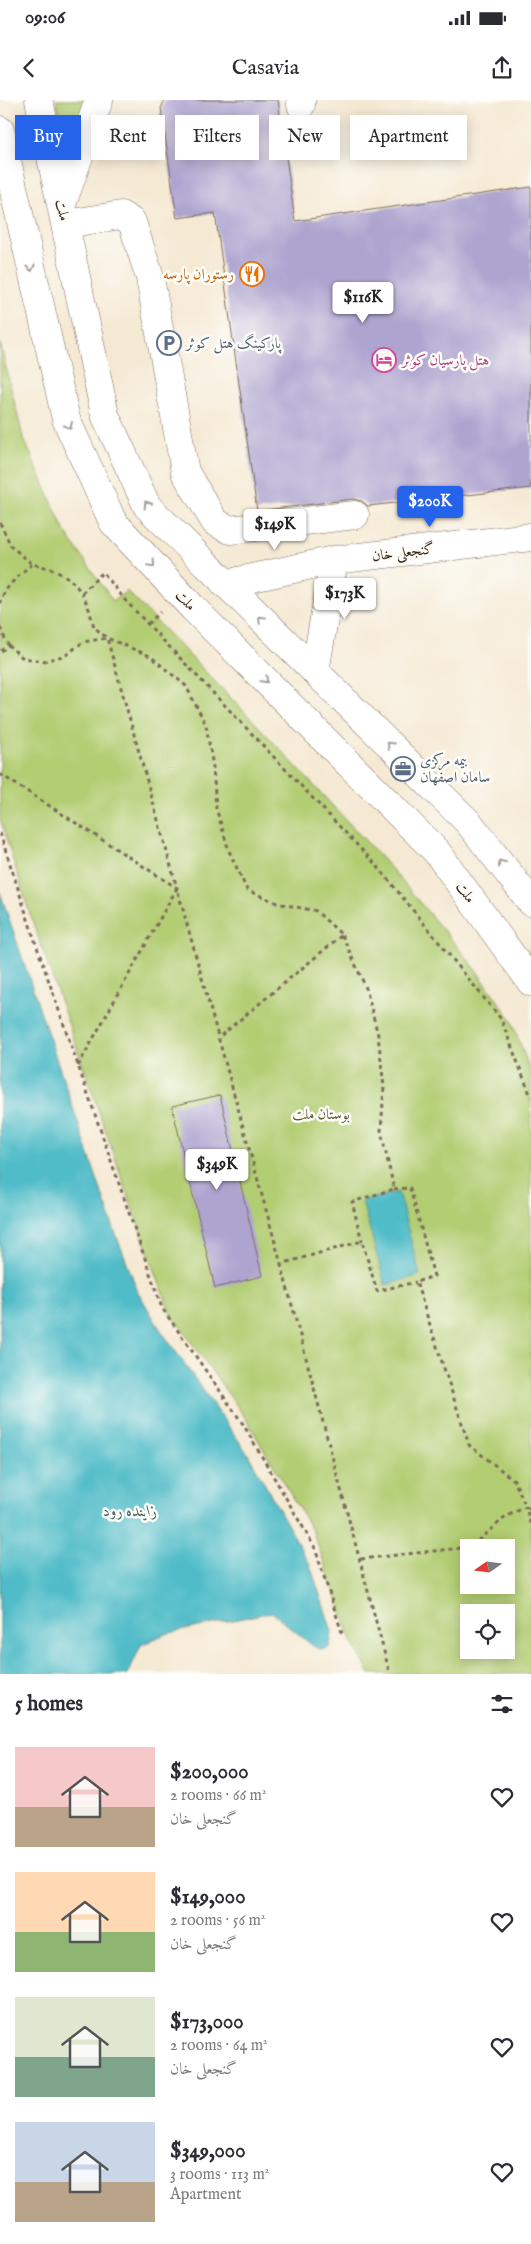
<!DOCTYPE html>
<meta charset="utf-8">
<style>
body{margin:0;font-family:"IM FELL English",Amiri,serif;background:#f2f2f3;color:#2b2b33;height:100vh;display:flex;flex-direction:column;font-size:19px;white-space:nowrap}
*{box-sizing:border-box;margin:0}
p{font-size:16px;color:#7c7c81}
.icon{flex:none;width:28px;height:28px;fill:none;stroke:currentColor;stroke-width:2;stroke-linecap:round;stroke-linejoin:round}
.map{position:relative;height:1574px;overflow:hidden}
.sheet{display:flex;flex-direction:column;background:#fff;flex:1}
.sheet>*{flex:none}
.hud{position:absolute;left:15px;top:15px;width:501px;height:45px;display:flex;gap:10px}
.needle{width:32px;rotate:256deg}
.buttons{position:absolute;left:460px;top:1439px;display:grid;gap:10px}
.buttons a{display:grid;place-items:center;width:55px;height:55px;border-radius:0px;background:#fff;box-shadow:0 2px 12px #0003;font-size:25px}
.price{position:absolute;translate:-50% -42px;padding:0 11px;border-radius:5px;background:#fff;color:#222;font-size:16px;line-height:32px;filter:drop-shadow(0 1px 2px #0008)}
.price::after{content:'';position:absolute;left:50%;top:30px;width:15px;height:11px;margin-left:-8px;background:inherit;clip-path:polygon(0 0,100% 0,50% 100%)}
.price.selected{background:#2563eb;color:#fff}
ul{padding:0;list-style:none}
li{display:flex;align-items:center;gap:15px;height:125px;padding:0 15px}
li span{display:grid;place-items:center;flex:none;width:140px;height:100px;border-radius:0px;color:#555}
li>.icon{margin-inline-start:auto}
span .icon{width:60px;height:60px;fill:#fffc;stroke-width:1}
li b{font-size:21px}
h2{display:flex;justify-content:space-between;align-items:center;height:60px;padding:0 15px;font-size:21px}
.chip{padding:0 18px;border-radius:0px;background:#fff;box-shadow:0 2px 12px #0003;font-size:18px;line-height:45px}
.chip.selected{background:#2563eb;color:#fff}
.status{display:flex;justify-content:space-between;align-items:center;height:35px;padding:0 25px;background:#fff;direction:ltr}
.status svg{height:14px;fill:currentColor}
header{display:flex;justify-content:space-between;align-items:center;height:65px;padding:0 15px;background:#fff;font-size:22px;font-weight:600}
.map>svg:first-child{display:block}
.green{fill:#b3cd73;stroke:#777c48;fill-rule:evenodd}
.water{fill:#4fbcc8;stroke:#457373}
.building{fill:#aea4d0}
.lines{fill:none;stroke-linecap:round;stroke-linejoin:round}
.minor-casing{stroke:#7c6d5d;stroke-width:29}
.major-casing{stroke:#7c6d5d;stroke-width:29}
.path{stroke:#7c6d5d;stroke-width:3;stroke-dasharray:4 4;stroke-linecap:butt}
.minor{stroke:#fff;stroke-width:28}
.major{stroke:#fff;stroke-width:28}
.oneway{stroke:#a79f9a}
.labels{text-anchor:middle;stroke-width:5;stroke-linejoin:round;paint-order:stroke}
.street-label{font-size:15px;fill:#3b2a1e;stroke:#fdfcf7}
.food-label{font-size:15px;fill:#c56008;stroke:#fdfcf7;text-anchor:end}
.service-label{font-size:15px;fill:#4e5e75;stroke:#fdfcf7;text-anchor:start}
.hotel-label{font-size:15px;fill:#b23c85;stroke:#fdfcf7;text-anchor:start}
.park-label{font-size:15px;fill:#5f5b38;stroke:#fdfcf7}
.water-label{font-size:16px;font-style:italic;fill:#425d5a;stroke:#fdfcf7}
</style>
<div class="status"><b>09:06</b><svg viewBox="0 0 49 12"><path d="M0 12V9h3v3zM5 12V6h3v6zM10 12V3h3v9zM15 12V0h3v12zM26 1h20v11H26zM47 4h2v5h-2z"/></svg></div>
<header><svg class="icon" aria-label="back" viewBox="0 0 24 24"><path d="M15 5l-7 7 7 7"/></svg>Casavia<svg class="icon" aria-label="share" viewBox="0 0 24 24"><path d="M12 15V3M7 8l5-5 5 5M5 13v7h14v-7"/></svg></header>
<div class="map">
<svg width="531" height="1574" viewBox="0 0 531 1574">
<rect width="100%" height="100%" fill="#fdfcf7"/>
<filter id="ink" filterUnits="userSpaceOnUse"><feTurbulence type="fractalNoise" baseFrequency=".02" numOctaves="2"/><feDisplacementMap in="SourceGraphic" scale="10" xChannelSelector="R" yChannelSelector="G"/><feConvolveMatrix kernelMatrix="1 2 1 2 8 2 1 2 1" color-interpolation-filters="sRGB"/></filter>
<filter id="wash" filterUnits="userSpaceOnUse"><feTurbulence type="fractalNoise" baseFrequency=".0096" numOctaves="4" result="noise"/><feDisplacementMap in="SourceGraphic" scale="20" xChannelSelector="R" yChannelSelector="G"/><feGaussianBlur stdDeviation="1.12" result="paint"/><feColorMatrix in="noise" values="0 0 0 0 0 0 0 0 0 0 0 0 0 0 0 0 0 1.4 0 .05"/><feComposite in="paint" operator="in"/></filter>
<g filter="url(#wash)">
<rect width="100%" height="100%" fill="#f5e9d3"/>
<path class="green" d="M56 0H86L68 57Z
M0 243 23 337 65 432 113 501 127 491 262 630 388 765 471 863 511 919 531 973V1574H370L352 1541 313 1432 244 1316 171 1214 146 1147 28 808 0 719ZM469 1448H506V1485H469ZM469 1512H506V1550H469Z"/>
<path class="water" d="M0 792 115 1132 138 1192 160 1229 248 1354 310 1465 332 1531 330 1547 321 1550 313 1546 272 1512 165 1534 141 1545 128 1574H0Z
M398 1092 420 1175 385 1185 362 1101Z"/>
<g id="blocks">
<path class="building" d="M165 0H278L295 121 531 87V388L368 406 362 401 353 399 257 411 215 113 177 118 161 8Z
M220 995 262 1176 215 1188 172 1006Z"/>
</g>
</g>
<g filter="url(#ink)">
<use href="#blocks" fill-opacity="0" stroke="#7c6d5d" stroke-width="1"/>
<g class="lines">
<defs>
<path id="minor" d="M301 0V5
M66 124 121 115 132 122 150 178 185 372 215 422 230 430 355 415
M225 484 334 460 531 437
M315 572 334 460"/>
<path id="major" d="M39 0 105 315 147 406 469 723 531 802
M0 30 66 319 113 422 193 508 437 752 531 882
M62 104 99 0"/>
</defs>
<use href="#minor" class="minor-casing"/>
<use href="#major" class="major-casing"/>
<path class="path" d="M0 423 11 446 32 464 49 468 69 478 82 493 89 509 94 527 107 538 150 556 186 586 206 625 213 667 216 708 229 751 247 790 277 803 316 811 342 835 218 938
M82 493 103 472 125 500 378 767 501 919 531 997
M0 504C3 488 20 474 32 464
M148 524 160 512
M0 528 8 545 0 552
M0 674 177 788 107 538 83 542 66 555 44 561 23 558 8 545
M0 733 36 844 162 1208 243 1324 315 1448 343 1536
M342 835 366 888 378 935 384 987 381 1031 394 1089 352 1102 362 1141
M78 966 177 788 281 1164 362 1141 377 1191 416 1182
M394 1089 410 1088 434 1176 416 1182 469 1345 514 1380 526 1407 531 1410
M281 1164 390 1574
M361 1459 470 1447 507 1416 526 1407 531 1425"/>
<use href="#minor" class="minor"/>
<use href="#major" class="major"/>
</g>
<defs><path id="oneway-chevron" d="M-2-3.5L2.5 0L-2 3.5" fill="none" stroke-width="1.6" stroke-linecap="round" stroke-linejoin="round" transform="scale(1.25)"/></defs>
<g class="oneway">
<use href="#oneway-chevron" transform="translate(31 168) rotate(77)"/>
<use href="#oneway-chevron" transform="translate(69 326) rotate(66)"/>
<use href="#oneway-chevron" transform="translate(147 404) rotate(-123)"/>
<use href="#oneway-chevron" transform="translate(152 464) rotate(47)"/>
<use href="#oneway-chevron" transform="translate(261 519) rotate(-136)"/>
<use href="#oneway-chevron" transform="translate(265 580) rotate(45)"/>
<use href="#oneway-chevron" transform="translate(390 645) rotate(-136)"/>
<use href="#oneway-chevron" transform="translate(501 763) rotate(-128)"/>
</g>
</g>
<defs>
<symbol id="restaurant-ring" viewBox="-11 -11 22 22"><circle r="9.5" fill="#fdfcf7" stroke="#e8710a" stroke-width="1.5"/><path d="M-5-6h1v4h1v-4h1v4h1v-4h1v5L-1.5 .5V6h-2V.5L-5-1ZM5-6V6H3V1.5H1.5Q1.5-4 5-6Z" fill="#e8710a"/></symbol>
<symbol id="parking-ring" viewBox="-11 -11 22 22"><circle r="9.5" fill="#fdfcf7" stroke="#5c6f8a" stroke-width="1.5"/><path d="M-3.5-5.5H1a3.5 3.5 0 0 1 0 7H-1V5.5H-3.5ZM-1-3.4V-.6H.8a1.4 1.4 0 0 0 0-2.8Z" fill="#5c6f8a"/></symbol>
<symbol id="hotel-ring" viewBox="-11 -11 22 22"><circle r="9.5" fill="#fdfcf7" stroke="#d1479c" stroke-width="1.5"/><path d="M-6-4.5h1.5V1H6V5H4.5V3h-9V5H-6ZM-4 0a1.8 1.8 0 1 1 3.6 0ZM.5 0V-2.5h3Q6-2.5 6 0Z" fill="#d1479c"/></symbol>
<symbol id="office-ring" viewBox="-11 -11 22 22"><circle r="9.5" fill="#fdfcf7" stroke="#5c6f8a" stroke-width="1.5"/><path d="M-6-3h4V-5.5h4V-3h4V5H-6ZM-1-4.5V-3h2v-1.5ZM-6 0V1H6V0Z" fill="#5c6f8a"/></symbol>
</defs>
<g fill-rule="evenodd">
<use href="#restaurant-ring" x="238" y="160" width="28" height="28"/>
<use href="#parking-ring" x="155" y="229" width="28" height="28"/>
<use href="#hotel-ring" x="370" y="246" width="28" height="28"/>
<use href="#office-ring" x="389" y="655" width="28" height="28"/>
</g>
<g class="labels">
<g class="street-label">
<text transform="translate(63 110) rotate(78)" y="5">ملت</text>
<text transform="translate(403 452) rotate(-7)" y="5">گنجعلی خان</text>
<text transform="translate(186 500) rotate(47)" y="5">ملت</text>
<text transform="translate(466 792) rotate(54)" y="5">ملت</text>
</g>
<g class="food-label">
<text x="234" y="179">رستوران پارسه</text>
</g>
<g class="service-label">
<text x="186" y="248">پارکینگ هتل کوثر</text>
<text x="420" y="665">بیمه مرکزی<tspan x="420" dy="17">سامان اصفهان</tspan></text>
</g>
<g class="hotel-label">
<text x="402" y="265">هتل پارسیان کوثر</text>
</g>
<g class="park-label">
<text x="321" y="1019">بوستان ملت</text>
</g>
<g class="water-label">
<text x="130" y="1416">زاینده رود</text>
</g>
</g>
</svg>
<div class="buttons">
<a><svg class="needle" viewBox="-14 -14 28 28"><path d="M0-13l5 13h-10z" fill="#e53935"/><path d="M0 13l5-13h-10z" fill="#7c7c81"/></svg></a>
<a><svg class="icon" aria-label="locate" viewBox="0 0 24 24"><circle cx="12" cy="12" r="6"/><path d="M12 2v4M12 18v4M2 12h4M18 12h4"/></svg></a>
</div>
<b class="price" style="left:363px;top:224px">$116K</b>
<b class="price selected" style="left:430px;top:428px">$200K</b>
<b class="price" style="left:275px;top:451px">$149K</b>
<b class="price" style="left:345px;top:520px">$173K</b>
<b class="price" style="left:217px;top:1091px">$349K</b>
<div class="hud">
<a class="chip selected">Buy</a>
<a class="chip">Rent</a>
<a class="chip">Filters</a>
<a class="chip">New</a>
<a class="chip">Apartment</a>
</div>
</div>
<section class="sheet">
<h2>5 homes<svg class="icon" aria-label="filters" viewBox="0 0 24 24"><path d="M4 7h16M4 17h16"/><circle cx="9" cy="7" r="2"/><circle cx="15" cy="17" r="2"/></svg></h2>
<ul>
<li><span style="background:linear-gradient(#f6c9c9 60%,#b9a48a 0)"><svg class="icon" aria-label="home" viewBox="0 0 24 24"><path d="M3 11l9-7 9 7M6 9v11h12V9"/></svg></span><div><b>$200,000</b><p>2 rooms · 66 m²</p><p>گنجعلی خان</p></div><svg class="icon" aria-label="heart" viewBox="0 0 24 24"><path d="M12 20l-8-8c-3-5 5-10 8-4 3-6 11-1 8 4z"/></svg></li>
<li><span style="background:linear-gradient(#ffd9b3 60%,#8fb573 0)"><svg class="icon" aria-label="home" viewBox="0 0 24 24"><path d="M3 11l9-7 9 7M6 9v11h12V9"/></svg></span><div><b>$149,000</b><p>2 rooms · 56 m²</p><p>گنجعلی خان</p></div><svg class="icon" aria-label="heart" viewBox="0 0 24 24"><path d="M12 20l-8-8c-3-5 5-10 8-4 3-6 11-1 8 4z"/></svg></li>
<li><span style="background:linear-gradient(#dfe7d0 60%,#7fa58c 0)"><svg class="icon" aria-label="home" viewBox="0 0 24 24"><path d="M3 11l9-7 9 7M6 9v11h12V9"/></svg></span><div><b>$173,000</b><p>2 rooms · 64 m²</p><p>گنجعلی خان</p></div><svg class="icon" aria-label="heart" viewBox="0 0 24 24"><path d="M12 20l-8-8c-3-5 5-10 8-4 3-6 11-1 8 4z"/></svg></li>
<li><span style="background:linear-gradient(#c9d6e8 60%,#b9a48a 0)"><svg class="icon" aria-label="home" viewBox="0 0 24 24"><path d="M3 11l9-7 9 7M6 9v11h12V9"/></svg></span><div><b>$349,000</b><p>3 rooms · 113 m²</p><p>Apartment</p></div><svg class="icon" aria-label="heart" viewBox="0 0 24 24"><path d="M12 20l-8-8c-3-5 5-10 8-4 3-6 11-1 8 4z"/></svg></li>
</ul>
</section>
